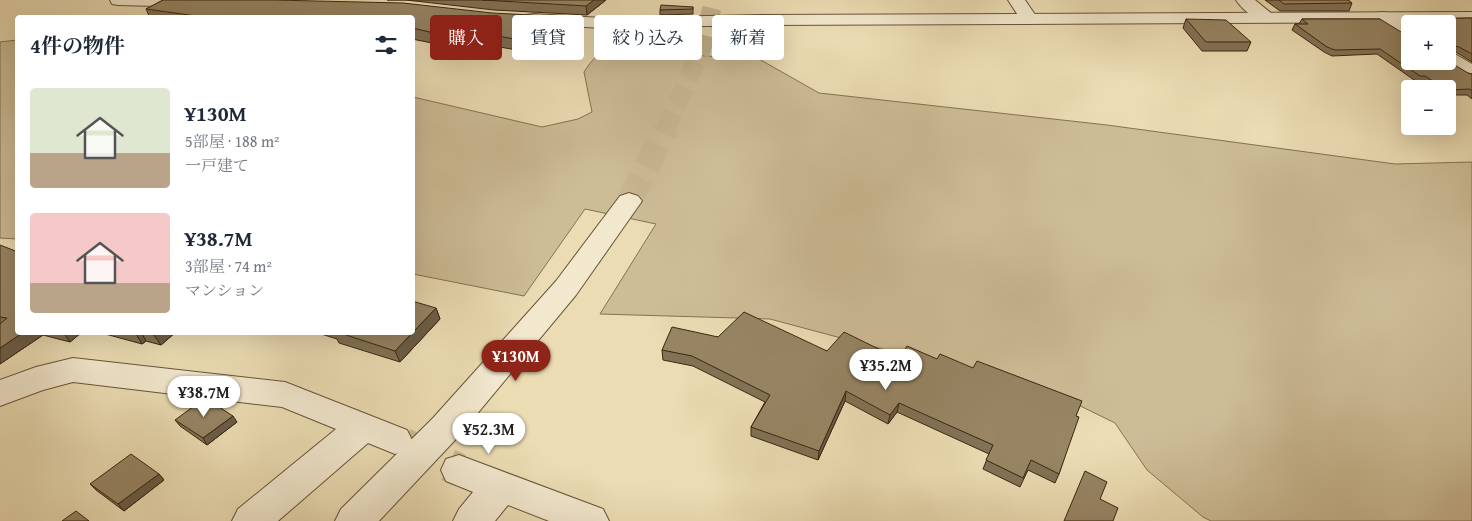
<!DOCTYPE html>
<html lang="ja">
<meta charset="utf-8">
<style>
body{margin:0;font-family:"Gentium Book Plus","Noto Serif JP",serif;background:#f2f2f3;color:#1f2937;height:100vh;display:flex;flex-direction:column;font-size:19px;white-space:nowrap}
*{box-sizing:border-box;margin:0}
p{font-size:16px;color:#747a83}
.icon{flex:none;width:28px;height:28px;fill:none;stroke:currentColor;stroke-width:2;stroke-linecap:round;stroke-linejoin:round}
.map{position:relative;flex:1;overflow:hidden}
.side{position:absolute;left:15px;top:15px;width:400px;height:320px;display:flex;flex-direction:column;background:#fff;border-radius:5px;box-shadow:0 5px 20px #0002}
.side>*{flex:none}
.banner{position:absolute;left:430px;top:15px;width:475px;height:45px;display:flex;gap:10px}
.buttons{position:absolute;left:1401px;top:15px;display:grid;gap:10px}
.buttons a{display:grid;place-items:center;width:55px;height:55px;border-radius:5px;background:#fff;box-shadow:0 5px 20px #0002;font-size:25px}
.price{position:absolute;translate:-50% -42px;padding:0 11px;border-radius:18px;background:#fff;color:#222;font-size:16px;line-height:32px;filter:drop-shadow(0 1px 2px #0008)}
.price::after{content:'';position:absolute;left:50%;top:30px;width:15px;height:11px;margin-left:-8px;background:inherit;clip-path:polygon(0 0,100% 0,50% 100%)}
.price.current{background:#8f2418;color:#fff}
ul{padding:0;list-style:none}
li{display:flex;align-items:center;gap:15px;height:125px;padding:0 15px}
li span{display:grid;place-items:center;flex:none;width:140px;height:100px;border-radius:5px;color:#555}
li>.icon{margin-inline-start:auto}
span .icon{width:60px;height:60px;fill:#fffc;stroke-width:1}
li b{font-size:21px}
h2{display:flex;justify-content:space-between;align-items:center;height:60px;padding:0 15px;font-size:21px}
.pill{padding:0 18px;border-radius:5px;background:#fff;box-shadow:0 5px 20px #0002;font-size:18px;line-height:45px}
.pill.current{background:#8f2418;color:#fff}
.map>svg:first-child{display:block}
.green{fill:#cdbd97;stroke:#847253}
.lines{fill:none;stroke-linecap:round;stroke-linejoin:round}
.minor-tunnel{stroke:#c8b892;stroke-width:33;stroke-dasharray:33 17;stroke-linecap:butt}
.tertiary-tunnel-far1{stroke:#c8b892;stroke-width:19;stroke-dasharray:19 9;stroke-linecap:butt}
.tertiary-tunnel{stroke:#c8b892;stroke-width:26;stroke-dasharray:26 12;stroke-linecap:butt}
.minor-casing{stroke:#675438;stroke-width:2}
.tertiary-casing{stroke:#675438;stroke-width:2}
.minor{fill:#f2e8ce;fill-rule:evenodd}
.tertiary{fill:#f2e8ce;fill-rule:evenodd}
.wall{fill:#827256;stroke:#3b260f}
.shaded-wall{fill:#6a5d46;stroke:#3b260f}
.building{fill:#978564;stroke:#3b260f}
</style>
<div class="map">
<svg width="1472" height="521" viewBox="0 0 1472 521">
<rect width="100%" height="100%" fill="#ebdcb3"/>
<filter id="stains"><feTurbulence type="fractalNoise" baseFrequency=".004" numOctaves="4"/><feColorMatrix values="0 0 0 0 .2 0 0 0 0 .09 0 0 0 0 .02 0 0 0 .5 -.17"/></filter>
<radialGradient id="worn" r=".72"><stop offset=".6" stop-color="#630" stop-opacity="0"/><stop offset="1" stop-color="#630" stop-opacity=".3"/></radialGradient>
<path class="green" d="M17 40 18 239H17L0 238V42Z
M619 51 759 59 819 93 1107 125 1395 164 1472 162V521H1211L1203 517 1147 470 1115 423 1062 397 770 319 600 314 656 224 585 209 524 296 413 274V97L542 127 578 119 592 112 584 72C596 54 598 53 619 51Z"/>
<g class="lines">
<path class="minor-tunnel" d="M403 444 459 470"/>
<path class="tertiary-tunnel-far1" d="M665 130 701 51 714 0"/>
<path class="tertiary-tunnel" d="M629 201 666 129"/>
<defs>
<path id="minor" d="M1008 0H1025L1038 19 1035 23 1029 24 1023 23Z
M1236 0H1255L1277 18 1274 22C1261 25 1243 11 1236 0Z
M1382 12 1388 13 1410 27V40L1404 39 1376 21 1373 17 1376 13Z
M1448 52 1455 54 1472 64V79L1465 77 1441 62 1448 61Z
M73 358 285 382 407 430 412 440 407 450 395 454 368 443 278 521H232L238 509 336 429 282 407 73 382 43 390 0 406V380L36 367Z
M459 455 603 509 609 521H549L508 505 495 521H453L459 509 473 492 446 481 441 470 446 459Z"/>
<path id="tertiary" d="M110 0H203L204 2 202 6 196 7 118 5 112 4Z
M1472 12V22L760 25 602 28 533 24 527 23 524 19 527 15 533 14 602 18 760 15Z
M629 193 638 196 642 201 576 295 457 438 379 521H335L341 509 433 418 556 281 620 196Z"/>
</defs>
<use href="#minor" class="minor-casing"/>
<use href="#tertiary" class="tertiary-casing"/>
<use href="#minor" class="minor"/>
<use href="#tertiary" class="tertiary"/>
</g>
<path class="wall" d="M163 0 571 28 540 54 448 38 440 42 436 41 432 43 412 39V18H150L146 9Z
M387 0H606L587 15 494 10 406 0Z
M1265 0H1348L1352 3 1349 11H1280Z
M693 7V14L660 15V10Z
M1472 18V62L1456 52 1450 51 1448 24H1410V25L1409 24 1412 19Z
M1186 19 1251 42 1247 51H1202L1183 28Z
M1302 19H1380L1410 61 1472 74V99L1467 95H1448V89H1433L1422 82H1417L1377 54 1332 56 1324 52 1292 30 1295 24H1299Z
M693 23V57L655 53V47Z
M0 245 18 332H82L70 342 43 335 0 364Z
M436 308 440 319 400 362 339 343 337 339 315 332H412Z
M98 332H176L161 345 146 341 142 344Z
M718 337 827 351 899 359 1076 416 1059 474 1055 483 1028 470 1020 487 983 469 989 454 897 412 888 424 845 401 818 460 751 436V427L765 402 693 366 663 360 662 350Z
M175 420 237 422 207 445 180 426Z
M159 474 164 480 124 511 96 490 90 484Z"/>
<path class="shaded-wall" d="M594 0H606L587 15 586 6Z
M570 17 571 28 540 54 538 43Z
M445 27 448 38 440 42 437 31Z
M434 30 436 41 432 43 430 32Z
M436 308 440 319 400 362 395 351Z
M24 332H41L43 335 0 364V348Z
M63 332H82L70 342Z
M138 332H141L146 341 142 344 136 334Z
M157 332H176L161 345 154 335Z
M846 391 845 401 818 460 819 451Z
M899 403 897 412 888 424 890 415Z
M233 416 237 422 207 445 203 438Z
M159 474 164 480 124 511 118 504Z"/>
<path class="building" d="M163 0H273L403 3 492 13 570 17 538 43 445 27 437 31 434 30 430 32 412 28V18H211L146 9Z
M482 0H594L586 6Z
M1279 0H1348L1352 3 1284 4Z
M661 5 693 7V9L660 10Z
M1472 18V54L1459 47 1450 45 1449 54H1448V24H1415V22L1412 19Z
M1186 19 1226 20 1251 42H1206Z
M1302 19H1380L1406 35 1410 36V61H1448L1468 73 1472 74V91L1470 89 1448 90V89H1445L1425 76H1420L1380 49 1335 50 1327 47 1295 24H1308Z
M693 23V51L655 47 658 24Z
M0 245 18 252V332H24L0 348V324L7 318 0 317Z
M412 301 436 308 395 351 337 332H412Z
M744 312 827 351 844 332 899 359 907 346 937 359 940 354 973 368 977 361 1082 401 1076 416 1079 417 1059 474 1031 460 1023 478 986 460 993 445 899 403 890 415 846 391 819 451 751 427 770 395 692 356 662 350 672 327 718 337Z
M145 332H157L154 335Z
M205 398 233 416 203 438 175 420Z
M131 454 159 474 118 504 90 484Z
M1085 471 1107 482 1100 499 1118 508 1113 521H1064Z
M76 511 89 521H62Z"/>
<rect width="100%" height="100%" filter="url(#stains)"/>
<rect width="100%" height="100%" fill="url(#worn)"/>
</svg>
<div class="buttons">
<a>+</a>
<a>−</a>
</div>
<b class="price current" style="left:516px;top:382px">¥130M</b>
<b class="price" style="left:886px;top:391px">¥35.2M</b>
<b class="price" style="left:204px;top:418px">¥38.7M</b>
<b class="price" style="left:489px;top:455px">¥52.3M</b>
<div class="banner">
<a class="pill current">購入</a>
<a class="pill">賃貸</a>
<a class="pill">絞り込み</a>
<a class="pill">新着</a>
</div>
<section class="side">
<h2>4件の物件<svg class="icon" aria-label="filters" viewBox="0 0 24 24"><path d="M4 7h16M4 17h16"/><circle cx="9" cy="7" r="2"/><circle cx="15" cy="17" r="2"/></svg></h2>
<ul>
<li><span style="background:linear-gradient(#dfe7d0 65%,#b9a48a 0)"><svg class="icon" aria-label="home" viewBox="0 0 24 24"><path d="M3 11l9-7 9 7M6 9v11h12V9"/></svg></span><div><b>¥130M</b><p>5部屋 · 188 m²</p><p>一戸建て</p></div></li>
<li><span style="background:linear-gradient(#f6c9c9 70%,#b9a48a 0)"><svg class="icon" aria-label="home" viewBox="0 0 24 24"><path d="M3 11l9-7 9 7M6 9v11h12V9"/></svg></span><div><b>¥38.7M</b><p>3部屋 · 74 m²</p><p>マンション</p></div></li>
</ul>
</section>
</div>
